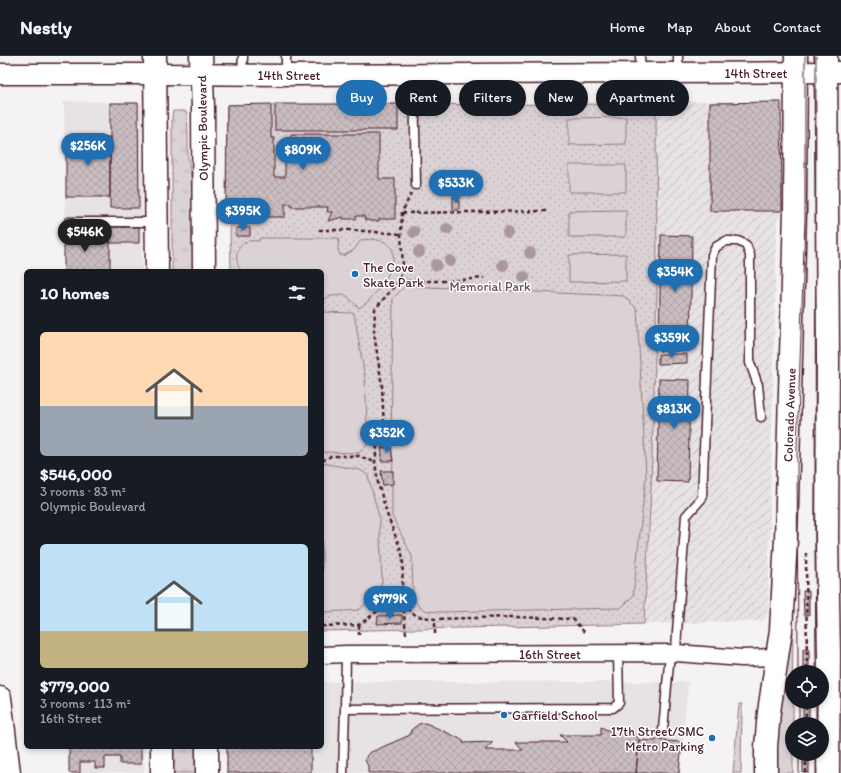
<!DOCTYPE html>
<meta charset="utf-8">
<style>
body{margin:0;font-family:Itim,sans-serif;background:#242831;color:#f1f3f6;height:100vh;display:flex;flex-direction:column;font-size:15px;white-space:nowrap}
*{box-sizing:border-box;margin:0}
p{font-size:13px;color:#9ea1a6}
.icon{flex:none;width:22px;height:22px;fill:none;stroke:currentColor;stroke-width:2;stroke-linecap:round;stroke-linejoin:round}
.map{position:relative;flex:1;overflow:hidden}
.drawer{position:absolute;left:24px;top:213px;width:300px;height:480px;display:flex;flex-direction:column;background:#171b24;border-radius:6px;box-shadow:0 2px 6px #0003}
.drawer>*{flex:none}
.banner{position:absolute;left:336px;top:24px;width:380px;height:36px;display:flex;gap:8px}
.controls{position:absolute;left:785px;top:609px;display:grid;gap:8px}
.controls a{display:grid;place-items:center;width:44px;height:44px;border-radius:50%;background:#171b24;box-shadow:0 2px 6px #0003;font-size:20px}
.price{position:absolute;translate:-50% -34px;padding:0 9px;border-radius:14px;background:#1f6fb2;color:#fff;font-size:13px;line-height:26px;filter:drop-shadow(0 1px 2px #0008)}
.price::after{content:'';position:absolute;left:50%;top:24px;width:12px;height:9px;margin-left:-6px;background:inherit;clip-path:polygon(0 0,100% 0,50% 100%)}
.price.on{background:#222;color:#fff}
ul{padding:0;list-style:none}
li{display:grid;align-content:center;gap:8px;height:212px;padding:0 16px}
li span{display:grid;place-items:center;height:124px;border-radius:6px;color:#555}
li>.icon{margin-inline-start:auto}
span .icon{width:72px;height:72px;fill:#fffc;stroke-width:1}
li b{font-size:17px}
h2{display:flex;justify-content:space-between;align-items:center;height:48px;padding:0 16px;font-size:17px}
.chip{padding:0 14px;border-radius:18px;background:#171b24;box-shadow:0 2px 6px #0003;font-size:14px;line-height:36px}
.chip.on{background:#1f6fb2;color:#fff}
header{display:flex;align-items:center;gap:24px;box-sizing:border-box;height:56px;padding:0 20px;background:#171b24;border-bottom:1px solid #363941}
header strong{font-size:19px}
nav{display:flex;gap:22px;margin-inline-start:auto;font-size:14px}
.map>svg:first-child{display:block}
.built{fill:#e7e2e3}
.industrial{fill:url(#industrial-furrows)}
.grass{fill:url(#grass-tufts);stroke:#927880}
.park{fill:url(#park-dots);stroke:#927880}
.garden{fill:#dbd2d5;stroke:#927880}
.building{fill:url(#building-cross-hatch);stroke:#4a1f2b}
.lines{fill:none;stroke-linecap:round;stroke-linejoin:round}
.service-casing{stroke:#4a1f2b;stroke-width:11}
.minor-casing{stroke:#4a1f2b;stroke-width:19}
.tertiary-casing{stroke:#4a1f2b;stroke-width:23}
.secondary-casing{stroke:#4a1f2b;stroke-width:25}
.primary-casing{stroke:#4a1f2b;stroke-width:25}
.motorway-casing{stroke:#4a1f2b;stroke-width:25}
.path{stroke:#4a1f2b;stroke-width:2.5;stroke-dasharray:4 3;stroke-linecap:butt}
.service{stroke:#fff;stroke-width:8}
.minor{stroke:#fff;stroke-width:16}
.tertiary{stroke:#fff;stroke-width:20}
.secondary{stroke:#fff;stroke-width:22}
.primary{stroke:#fff;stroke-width:22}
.motorway{stroke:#fff;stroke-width:22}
.tram{stroke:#4a1f2b;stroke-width:1}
.tree{fill:#aa979c}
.poi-dot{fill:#1f6fb2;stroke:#fff;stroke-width:1.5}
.labels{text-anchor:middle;stroke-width:3;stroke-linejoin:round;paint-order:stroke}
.street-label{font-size:13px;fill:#4a1f2b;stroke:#fff}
.poi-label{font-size:13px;fill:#4a1f2b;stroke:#fff;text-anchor:start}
.park-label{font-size:13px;fill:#6e4c56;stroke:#fff}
</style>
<header>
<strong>Nestly</strong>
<nav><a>Home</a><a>Map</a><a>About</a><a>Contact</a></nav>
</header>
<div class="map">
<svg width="841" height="717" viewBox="0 0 841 717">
<defs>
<pattern id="industrial-furrows" width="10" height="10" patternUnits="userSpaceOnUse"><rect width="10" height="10" fill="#e7e2e3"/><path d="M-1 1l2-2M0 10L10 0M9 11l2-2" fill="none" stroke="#c8c1c3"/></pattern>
<pattern id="grass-tufts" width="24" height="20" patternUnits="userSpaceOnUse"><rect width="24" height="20" fill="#dbd2d5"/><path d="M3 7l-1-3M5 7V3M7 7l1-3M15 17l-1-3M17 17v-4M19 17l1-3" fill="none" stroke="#bdb4b7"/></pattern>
<pattern id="park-dots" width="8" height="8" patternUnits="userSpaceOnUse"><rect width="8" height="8" fill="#dbd2d5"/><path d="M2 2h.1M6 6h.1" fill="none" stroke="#bdb4b7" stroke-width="1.8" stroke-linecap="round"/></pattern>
<pattern id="building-cross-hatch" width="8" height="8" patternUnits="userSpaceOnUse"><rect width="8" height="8" fill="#cabdc1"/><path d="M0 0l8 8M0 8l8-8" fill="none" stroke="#afa2a6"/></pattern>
</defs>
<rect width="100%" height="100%" fill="#f4f2f2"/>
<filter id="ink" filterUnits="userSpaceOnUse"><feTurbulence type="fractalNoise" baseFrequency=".025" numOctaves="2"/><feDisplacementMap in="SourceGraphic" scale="8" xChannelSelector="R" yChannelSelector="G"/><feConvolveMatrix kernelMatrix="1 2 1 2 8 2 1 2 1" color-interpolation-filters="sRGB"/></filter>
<g filter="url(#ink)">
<path class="built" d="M64 45 142 47V215H66Z
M322 626H688L680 717H226V691H322Z
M72 691H144V717H73Z"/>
<path class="industrial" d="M661 45 781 46 782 155 777 164 771 407 768 550 767 561 765 564 762 565 644 568 651 432 657 233 656 48Z"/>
<path class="grass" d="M173 55H185L187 58 188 78V101L190 115 195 141V215H172V60Z
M173 691H197V717H173Z"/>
<path class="park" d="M656 48 657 233 651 432 644 568 322 575V215H231L230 169 226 161 227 49Z"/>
<path class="garden" d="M626 61V88L569 89V62Z
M569 109H626V136H569Z
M626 154V181H569V155Z
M260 182H339L338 193 340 199 343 200 354 194 361 184C410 178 394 217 373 240 369 245 364 249 359 252L346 239 331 240 322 244V215H241C235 206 234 192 246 186 249 184 255 185 259 185Z
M626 198V225L569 226V199Z
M405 230 624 240 637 253 646 420 633 540 621 552 440 556 428 555 420 552 415 545 413 536 412 500 392 460V423L393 405 391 391 393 242Z
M322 256 354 257 365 322 368 388 359 397 322 396Z
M322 407 360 414 365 417 368 420 379 460 382 524 380 532 359 554 344 555 322 556Z
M790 575 793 576 792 646H793V668H792V698H793V717H775L776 678Z
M739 648H742L741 717H733Z"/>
<path class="building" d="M781 46 782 155H710V47Z
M110 47H138L139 152H110Z
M271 48V82H274V121H285V81H291V78H379V123H395V163H379V165H369V164H365L364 160H356V163H343V161L328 165 332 156H327L328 151H291V148H285V161H226L227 49Z
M275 48H398V74H275Z
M66 81H110V141H66Z
M453 141H459V154H453Z
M80 170H91V182H80Z
M110 171H139V187H110Z
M64 172H78V185H110V215H64Z
M236 172H250V180H236Z
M661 179 692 180 690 295H659Z
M658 298H687V307L658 308Z
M659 323 690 324 688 426 657 425Z
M391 391 393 405H381L382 397 381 392Z
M381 415H393V428L383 429Z
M803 535H809V559H804Z
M402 559V567L377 568 378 560Z
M803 593 809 594V616H803Z
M803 646H809V668H803Z
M424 667 428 668 463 684V687L493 686 485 694H523L516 686H567L560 679H601V671L618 679 625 675H630L634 677 639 684 636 717H368V710L365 704 367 699 369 697 410 679 411 674 419 668Z
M656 683 666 684V685L682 686 679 717H636L639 684 656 685Z
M69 691H141V708H120V701H105V712H95V706H80V717H69Z
M227 691H311V717H227Z
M803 698H809V717H803Z"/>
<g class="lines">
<defs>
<path id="service" d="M286 0V18
M640 0 641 17
M678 17V0
M242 19 243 0
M414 19 416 129
M69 166H155
M676 597 677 576 686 460 702 442 712 199 716 191 726 185H738L746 189 750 199V307L758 329 761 361
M345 653 346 598
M663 673 670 597
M343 717 345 653 613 652 619 647 618 598"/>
<path id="minor" d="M322 599 346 598 676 597 742 602 777 601"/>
<path id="tertiary" d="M0 18H155L294 19 841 16"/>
<path id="secondary" d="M826 0 828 302 827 482 829 599 828 717
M766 717V691L769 656 781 574 786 483 795 154 796 0"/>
<path id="primary" d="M155 0 157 215
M201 0 203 51 204 215
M162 691V717
M207 717V691"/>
<path id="motorway" d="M0 642 9 717"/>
</defs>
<use href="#service" class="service-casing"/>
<use href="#minor" class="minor-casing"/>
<use href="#tertiary" class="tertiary-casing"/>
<use href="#secondary" class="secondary-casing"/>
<use href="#primary" class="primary-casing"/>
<use href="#motorway" class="motorway-casing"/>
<path class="path" d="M402 157 546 155
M319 174H351L401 178
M399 225H447L484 222
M322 405 331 400H359L375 406
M806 497 807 616
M359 569V579
M322 570 359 569 379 554 403 550 417 560 435 563 513 561 573 563 585 577
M406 578 402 537 403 503 401 494 388 461 378 427 375 406 377 391 384 372 382 330 374 277 375 253 399 225 403 211 401 178 402 156 411 138
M435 578V563
M806 668V646
M806 717V698"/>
<use href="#service" class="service"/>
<use href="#minor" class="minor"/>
<use href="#tertiary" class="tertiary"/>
<use href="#secondary" class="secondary"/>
<use href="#primary" class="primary"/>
<use href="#motorway" class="motorway"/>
<path class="tram" d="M816 0 815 483 816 616
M798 616 797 393 805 162V0
M799 646V668
M816 646V668
M799 698V717
M816 698 817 717"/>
</g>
<g class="tree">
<circle cx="447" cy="173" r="6"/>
<circle cx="414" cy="176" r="6"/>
<circle cx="508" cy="177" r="6"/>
<circle cx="419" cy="196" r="6"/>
<circle cx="530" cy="197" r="6"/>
<circle cx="450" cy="205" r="6"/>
<circle cx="436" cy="209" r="6"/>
<circle cx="503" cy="209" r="6"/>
<circle cx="524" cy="221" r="6"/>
</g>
</g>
<g class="poi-dot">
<circle cx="355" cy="218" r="4"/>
<circle cx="504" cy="659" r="4"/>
<circle cx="712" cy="682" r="4"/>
</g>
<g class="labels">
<g class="street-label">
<text x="756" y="22">14th Street</text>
<text x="289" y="24">14th Street</text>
<text transform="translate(202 72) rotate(-91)" y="5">Olympic Boulevard</text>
<text transform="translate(789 359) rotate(-88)" y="5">Colorado Avenue</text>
<text x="550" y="603">16th Street</text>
</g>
<g class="poi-label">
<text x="363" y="216">The Cove<tspan x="363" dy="15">Skate Park</tspan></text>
<text x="512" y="664">Garfield School</text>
<text x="704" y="680" text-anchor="end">17th Street/SMC<tspan x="704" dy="15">Metro Parking</tspan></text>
</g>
<g class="park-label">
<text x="490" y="235">Memorial Park</text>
</g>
</g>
</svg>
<div class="controls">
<a><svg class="icon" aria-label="locate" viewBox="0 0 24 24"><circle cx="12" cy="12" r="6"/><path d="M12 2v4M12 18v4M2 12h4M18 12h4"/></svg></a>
<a><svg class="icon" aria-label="layers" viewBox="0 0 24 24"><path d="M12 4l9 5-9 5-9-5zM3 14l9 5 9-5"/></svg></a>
</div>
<b class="price" style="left:88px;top:111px">$256K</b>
<b class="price" style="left:303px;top:115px">$809K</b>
<b class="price" style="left:456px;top:148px">$533K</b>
<b class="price" style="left:243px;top:176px">$395K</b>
<b class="price on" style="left:85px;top:197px">$546K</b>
<b class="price" style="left:675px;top:237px">$354K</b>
<b class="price" style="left:672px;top:303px">$359K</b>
<b class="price" style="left:674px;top:374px">$813K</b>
<b class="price" style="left:387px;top:398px">$352K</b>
<b class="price" style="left:390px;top:564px">$779K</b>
<div class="banner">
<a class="chip on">Buy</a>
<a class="chip">Rent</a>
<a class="chip">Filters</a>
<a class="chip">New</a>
<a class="chip">Apartment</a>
</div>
<section class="drawer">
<h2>10 homes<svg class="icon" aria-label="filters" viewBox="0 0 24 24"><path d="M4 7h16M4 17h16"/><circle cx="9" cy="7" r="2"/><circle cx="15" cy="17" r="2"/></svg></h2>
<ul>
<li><span style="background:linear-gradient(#ffd9b3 60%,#9aa5b1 0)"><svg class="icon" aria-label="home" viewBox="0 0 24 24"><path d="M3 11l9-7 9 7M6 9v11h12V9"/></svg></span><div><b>$546,000</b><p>3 rooms · 83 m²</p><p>Olympic Boulevard</p></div></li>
<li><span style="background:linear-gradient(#bfe0f5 70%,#c2b280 0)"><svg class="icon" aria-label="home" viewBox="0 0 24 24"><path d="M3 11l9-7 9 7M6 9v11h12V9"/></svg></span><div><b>$779,000</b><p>3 rooms · 113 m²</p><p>16th Street</p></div></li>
</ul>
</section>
</div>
